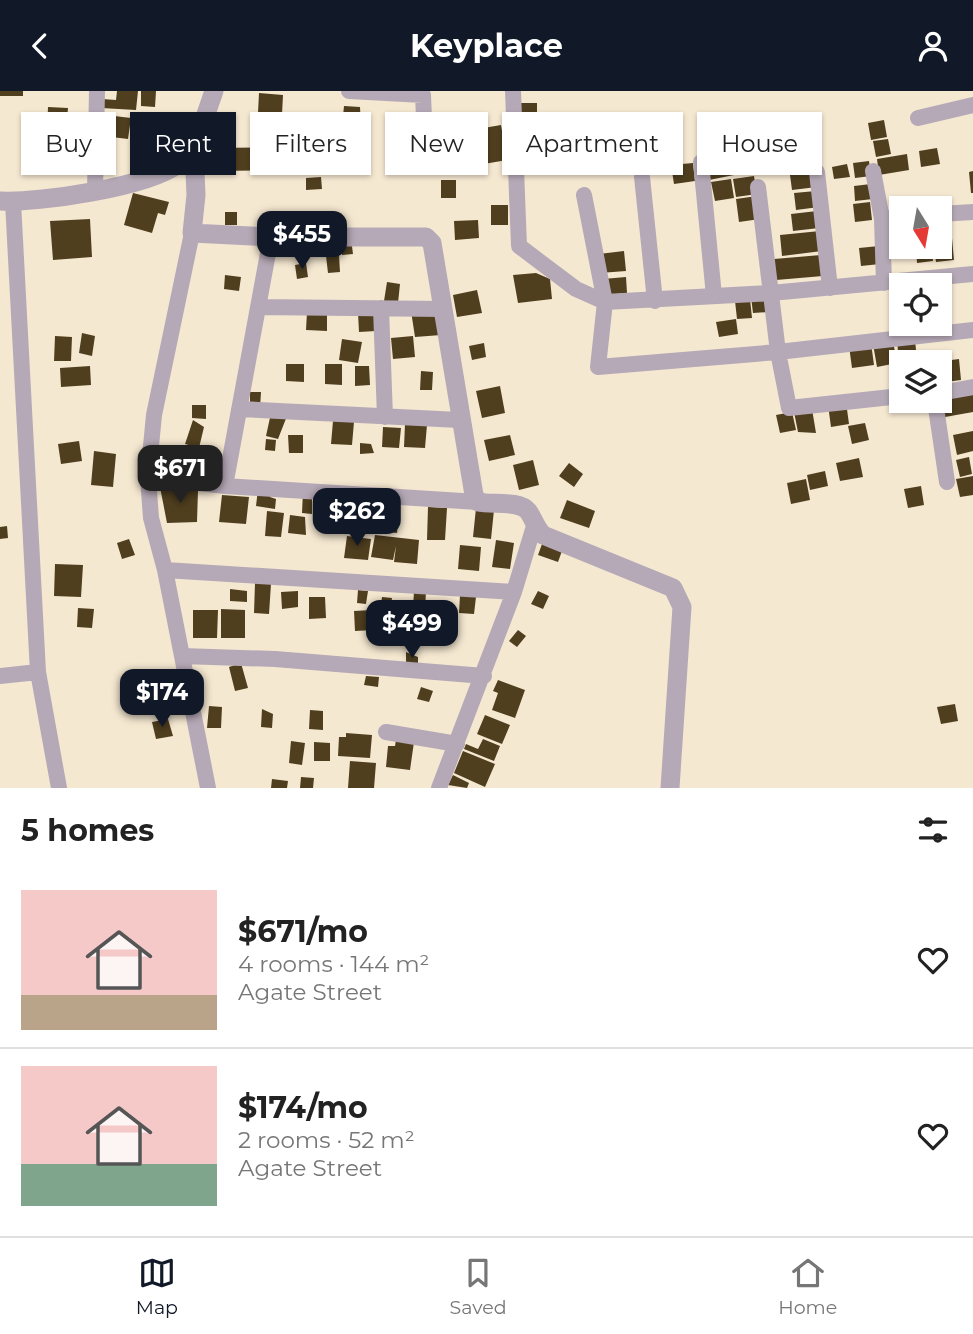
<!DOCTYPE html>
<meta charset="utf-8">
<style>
body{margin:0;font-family:Montserrat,sans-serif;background:#f2f2f2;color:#222;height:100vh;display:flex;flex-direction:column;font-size:26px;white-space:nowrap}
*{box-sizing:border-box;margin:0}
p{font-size:23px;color:#767676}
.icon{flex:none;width:38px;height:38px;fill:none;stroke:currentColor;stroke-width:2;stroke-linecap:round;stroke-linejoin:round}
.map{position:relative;height:697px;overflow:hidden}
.drawer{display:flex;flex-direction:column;background:#fff;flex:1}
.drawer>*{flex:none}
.guide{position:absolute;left:21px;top:21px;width:931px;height:63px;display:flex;gap:14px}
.needle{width:46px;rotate:169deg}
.buttons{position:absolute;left:889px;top:105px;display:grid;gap:14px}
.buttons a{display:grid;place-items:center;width:63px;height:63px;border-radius:0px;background:#fff;box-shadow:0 2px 5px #0004;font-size:35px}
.price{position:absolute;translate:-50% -60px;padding:0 16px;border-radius:14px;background:#111827;color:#fff;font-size:23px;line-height:46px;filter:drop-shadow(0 2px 4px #0008)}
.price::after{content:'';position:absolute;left:50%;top:42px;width:21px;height:16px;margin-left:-10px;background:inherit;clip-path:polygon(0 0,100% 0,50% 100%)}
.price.current{background:#222;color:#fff}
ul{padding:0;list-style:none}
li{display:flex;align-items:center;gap:21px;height:175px;padding:0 21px}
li+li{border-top:2px solid #e0e0e0}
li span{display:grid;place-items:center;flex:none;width:196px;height:140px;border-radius:0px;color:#555}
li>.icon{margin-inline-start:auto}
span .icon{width:84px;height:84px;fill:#fffc;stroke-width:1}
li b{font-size:30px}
h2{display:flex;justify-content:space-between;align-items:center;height:84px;padding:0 21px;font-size:30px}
.tag{padding:0 24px;border-radius:0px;background:#fff;box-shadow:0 2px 5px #0004;font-size:24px;line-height:63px}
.tag.current{background:#111827;color:#fff}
header{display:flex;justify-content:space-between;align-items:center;height:91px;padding:0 21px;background:#111827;color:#fff;font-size:32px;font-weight:700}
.dock{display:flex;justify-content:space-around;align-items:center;height:98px;border-top:2px solid #e0e0e0;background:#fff;font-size:19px;color:#767676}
.dock a{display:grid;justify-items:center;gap:4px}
.dock .current{color:#111827}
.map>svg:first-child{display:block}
.building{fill:#503f1f}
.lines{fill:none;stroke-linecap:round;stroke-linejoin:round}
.minor{stroke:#b6a9b7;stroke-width:16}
.tertiary{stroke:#b6a9b7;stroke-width:19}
</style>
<header><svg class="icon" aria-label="back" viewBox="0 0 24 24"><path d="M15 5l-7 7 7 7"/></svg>Keyplace<svg class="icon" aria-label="person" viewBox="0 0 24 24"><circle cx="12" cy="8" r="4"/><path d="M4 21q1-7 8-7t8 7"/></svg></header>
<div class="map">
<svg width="973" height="697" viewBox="0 0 973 697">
<rect width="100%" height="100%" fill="#f5e8d1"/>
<path class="building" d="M0 0H23V5H0Z
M117 0H138L136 19 101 17 102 8 116 9Z
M141 0H156L155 16 141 15Z
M259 2 283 4 281 43 257 41Z
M521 12H537V24L521 25Z
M344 15 360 16 361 36 342 35Z
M48 16 68 17 66 41 47 39Z
M106 24 131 27 128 48 103 45Z
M539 29 542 40 524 45 521 33Z
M884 29 887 46 871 49 868 32Z
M501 34 507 69 478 74 472 39Z
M888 48 891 63 876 66 873 50Z
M288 56 289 79 213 80 212 57Z
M539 56 541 67 521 70 519 60Z
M937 57 940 73 921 76 919 60Z
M735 62 739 83 709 89 705 68Z
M907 63 909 79 879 84 877 68Z
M869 70 871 85 855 87 853 72Z
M693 72 695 90 674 93 671 74Z
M847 73 850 86 834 88 832 76Z
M973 80V102H971L969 81Z
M815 81 817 96 792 99 790 84Z
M754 85 757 103 736 106 733 88Z
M321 86 322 98 306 99V87Z
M731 88 734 107 715 110 711 91Z
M441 89H456V107H441Z
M871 93 873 108 855 110 854 95Z
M816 100 819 116 796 119 794 102Z
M133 102 169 111 165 124 158 122 152 142 124 134Z
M757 105 760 128 739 131 736 108Z
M870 111 872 129 855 131 853 113Z
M491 114H508V134H491Z
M817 120 819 137 793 140 791 123Z
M225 121H237V134H225Z
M950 125 954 169 936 171 934 156H940V126Z
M90 128 92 166 53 169 50 130Z
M478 129 479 147 455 149 454 130Z
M820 140 822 160 782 165 780 144Z
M351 148 353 163 342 164 340 150Z
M879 155 880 173 861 175 859 157Z
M916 156H932L933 170 917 172Z
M624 160 626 180 600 182 599 163Z
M339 164 340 181 328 182 326 165Z
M821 164 823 185 776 189 774 168Z
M306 172 308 186 297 188 295 174Z
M536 182 550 188 552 208 518 212 513 184Z
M225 184 241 186 239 200 224 198Z
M626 186 627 202 605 204 603 188Z
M387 191 400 193 398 212 384 210Z
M477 199 482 222 457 226 453 204Z
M766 205 768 221 753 222 751 206Z
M750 208 752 227 737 228 735 210Z
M901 215V233L912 235 895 237 894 216Z
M437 219 441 244 415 246 411 220Z
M307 221 327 222V240L306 239Z
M376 221V240L359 241 358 222Z
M736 228 738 243 719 246 716 231Z
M82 242 95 245 92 265 79 262Z
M55 245 72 246 71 270H54Z
M413 245 415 266 393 268 391 247Z
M342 248 362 251 358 272 339 269Z
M915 248 917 270 899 271 897 250Z
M893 250 897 272 877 276 873 253Z
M484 252 486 266 472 269 469 255Z
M871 252 874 274 852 277 849 255Z
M959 268 961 289 946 291 944 270Z
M286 273H304V291L286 290Z
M325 273H342V294L325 293Z
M90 275 91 294 61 296 60 277Z
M355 275H369L370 294 355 295Z
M421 280 433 281 432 299H420Z
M500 295 505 322 482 327 476 300Z
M250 301H261L260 317H250Z
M973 303V321L945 326 942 308Z
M846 311 849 333 831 336 828 314Z
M192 314H206V328L192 327Z
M812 318 816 342 798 341 794 321Z
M792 321 796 339 780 342 776 324Z
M271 322 287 325 278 348 266 345Z
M193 329 204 336 199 357 185 353Z
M333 330 354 331 352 354 331 353Z
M865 332 869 349 852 353 848 335Z
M405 333 427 334 425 357 404 356Z
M383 336 401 337 399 357 382 356Z
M973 340V360L957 364 953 344Z
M288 344H303V362H289Z
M510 344 515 364 489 370 484 349Z
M266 348 276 349 275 360 265 359Z
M79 350 82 370 61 373 58 353Z
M360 352 371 353 374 362 360 363Z
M94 360 116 363 113 396 91 394Z
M969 366 972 383 960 386 956 369Z
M859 367 863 386 840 390 836 372Z
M533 369 539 394 519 399 513 374Z
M569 372 583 383 574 396 559 385Z
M825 380 828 395 810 399 807 384Z
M973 385V404L960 406 956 388Z
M806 388 810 409 791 413 787 392Z
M921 395 924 414 908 417 904 398Z
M160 396 198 399 197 431 167 432Z
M258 398 271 400 270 406 276 408 275 418 256 415Z
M303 400 312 401V423L302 422Z
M222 404 249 406 246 433 219 431Z
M567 409 595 420 589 437 560 427Z
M343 413 369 415 366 442 340 439Z
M380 413 400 415 397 442 378 440Z
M428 416 447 417 445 449H427Z
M476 417 494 419 491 448 473 446Z
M267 420 284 422 281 446 265 445Z
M290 424 305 426 306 444 288 442Z
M7 435 8 447 0 448V436Z
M375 444 419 449 417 473 394 471 396 455 393 469 371 466Z
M347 445 371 448 368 469 344 467Z
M129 448 135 464 122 468 117 452Z
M496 449 514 452 510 478 492 476Z
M542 453 562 460 558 471 538 464Z
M460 454 481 456 479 480 458 478Z
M55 473 83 474 81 506 54 505Z
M255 492 271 493 269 523 254 522Z
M230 498 247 500V511L230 510Z
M358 499 368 500 366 513 357 512Z
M298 500V516L282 518 281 501Z
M414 500 426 501 425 518 413 517Z
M538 500 549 505 543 518 531 513Z
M460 504 476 506 474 523 459 522Z
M309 506H325L326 527 309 528Z
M382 506 392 507 390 523 380 521Z
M78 517 94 518 92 537 77 536Z
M221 518 245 519V547H221Z
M193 519H218L217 547H193Z
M372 519 374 539 355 540 354 520Z
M518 539 526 545 517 556 509 550Z
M406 561 418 566V576L406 575Z
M241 572 248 597 235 600 229 576Z
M366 585 379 586 378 596 364 594Z
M498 589 525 599 515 627 492 619 498 602 493 600Z
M421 596 433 600 429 611 417 608Z
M955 613 958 630 941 633 937 616Z
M209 615 222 616 221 637H207Z
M262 618 273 623 272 637 261 636Z
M310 619 323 620V639L309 638Z
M485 624 510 634 502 653 477 643Z
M168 628 173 645 156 648 152 631Z
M346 642 372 644 370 667 338 665 339 646H346Z
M483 648 500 655 494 670 464 658 466 653 478 658Z
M396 649 414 651 410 679 386 676 388 655H395Z
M291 650 305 652 302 674 289 672Z
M314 651 330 652V670H314Z
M463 660 495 673 485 696 454 682Z
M350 670 376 672 374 697H348Z
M453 684 469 692 467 697 448 694Z
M301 686 314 687 313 697H300Z
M272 688 288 690 287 697H271Z"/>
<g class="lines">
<path class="minor" d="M349 0 423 4 426 73
M513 0 519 155 576 198 605 211 771 202 973 183
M918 27 973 14
M701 71 714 205
M873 80 882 128 884 192
M817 81 830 197
M642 86 655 210
M758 96 778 261 789 317 901 305
M95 99 97 0
M584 104 605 211 598 276 778 261 973 239
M13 111 38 581 59 697
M940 123 973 121
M882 128 901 126
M192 142 154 324 148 386 151 427 165 479 208 697
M258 216 444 218
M381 217 385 326
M940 302 973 296
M935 310 947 391
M239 318 459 329
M148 386 225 395 478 411
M225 395 271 146
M165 479 514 501
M182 565 275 568 484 585
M0 585 38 581
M386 641 457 653
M439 697 514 501 534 435"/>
<path class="tertiary" d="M214 0 194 58 196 104 192 142 271 146H426L432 152 474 404 478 411C492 414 519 409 528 420 534 428 535 436 543 444L673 497 682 516 670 697
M0 110C40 112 147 96 178 73 184 69 189 63 194 58"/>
</g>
</svg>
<div class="buttons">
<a><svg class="needle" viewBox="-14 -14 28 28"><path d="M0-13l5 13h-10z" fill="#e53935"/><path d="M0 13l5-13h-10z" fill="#767676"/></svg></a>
<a><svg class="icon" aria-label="locate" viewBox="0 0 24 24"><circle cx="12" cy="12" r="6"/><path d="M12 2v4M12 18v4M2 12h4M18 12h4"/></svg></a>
<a><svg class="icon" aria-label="layers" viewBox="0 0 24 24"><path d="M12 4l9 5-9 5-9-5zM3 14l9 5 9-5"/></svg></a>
</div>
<b class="price" style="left:302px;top:180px">$455</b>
<b class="price current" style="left:180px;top:414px">$671</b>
<b class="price" style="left:357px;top:457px">$262</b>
<b class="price" style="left:412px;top:569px">$499</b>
<b class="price" style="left:162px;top:638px">$174</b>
<div class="guide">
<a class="tag">Buy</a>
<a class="tag current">Rent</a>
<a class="tag">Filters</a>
<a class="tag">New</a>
<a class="tag">Apartment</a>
<a class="tag">House</a>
</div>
</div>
<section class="drawer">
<h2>5 homes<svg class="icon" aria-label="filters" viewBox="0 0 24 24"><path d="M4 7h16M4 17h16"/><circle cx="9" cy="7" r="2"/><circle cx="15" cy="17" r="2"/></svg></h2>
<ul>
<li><span style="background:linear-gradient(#f6c9c9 75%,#b9a48a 0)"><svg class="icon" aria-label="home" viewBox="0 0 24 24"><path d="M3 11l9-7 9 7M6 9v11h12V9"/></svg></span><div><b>$671/mo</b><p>4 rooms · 144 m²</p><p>Agate Street</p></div><svg class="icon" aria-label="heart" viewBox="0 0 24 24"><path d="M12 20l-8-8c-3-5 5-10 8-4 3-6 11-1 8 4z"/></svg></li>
<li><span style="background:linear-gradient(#f6c9c9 70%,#7fa58c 0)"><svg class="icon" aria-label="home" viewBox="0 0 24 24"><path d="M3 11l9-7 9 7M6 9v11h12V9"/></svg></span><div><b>$174/mo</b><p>2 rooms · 52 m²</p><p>Agate Street</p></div><svg class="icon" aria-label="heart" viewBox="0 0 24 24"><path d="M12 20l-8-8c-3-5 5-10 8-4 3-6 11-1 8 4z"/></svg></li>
</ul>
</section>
<nav class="dock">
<a class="current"><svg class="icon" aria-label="map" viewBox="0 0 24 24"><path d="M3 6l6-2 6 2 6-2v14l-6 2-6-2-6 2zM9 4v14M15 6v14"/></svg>Map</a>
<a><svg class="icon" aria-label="saved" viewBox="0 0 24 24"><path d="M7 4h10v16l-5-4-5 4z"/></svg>Saved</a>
<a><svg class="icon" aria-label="home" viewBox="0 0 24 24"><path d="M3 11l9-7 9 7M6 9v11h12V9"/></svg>Home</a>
</nav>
